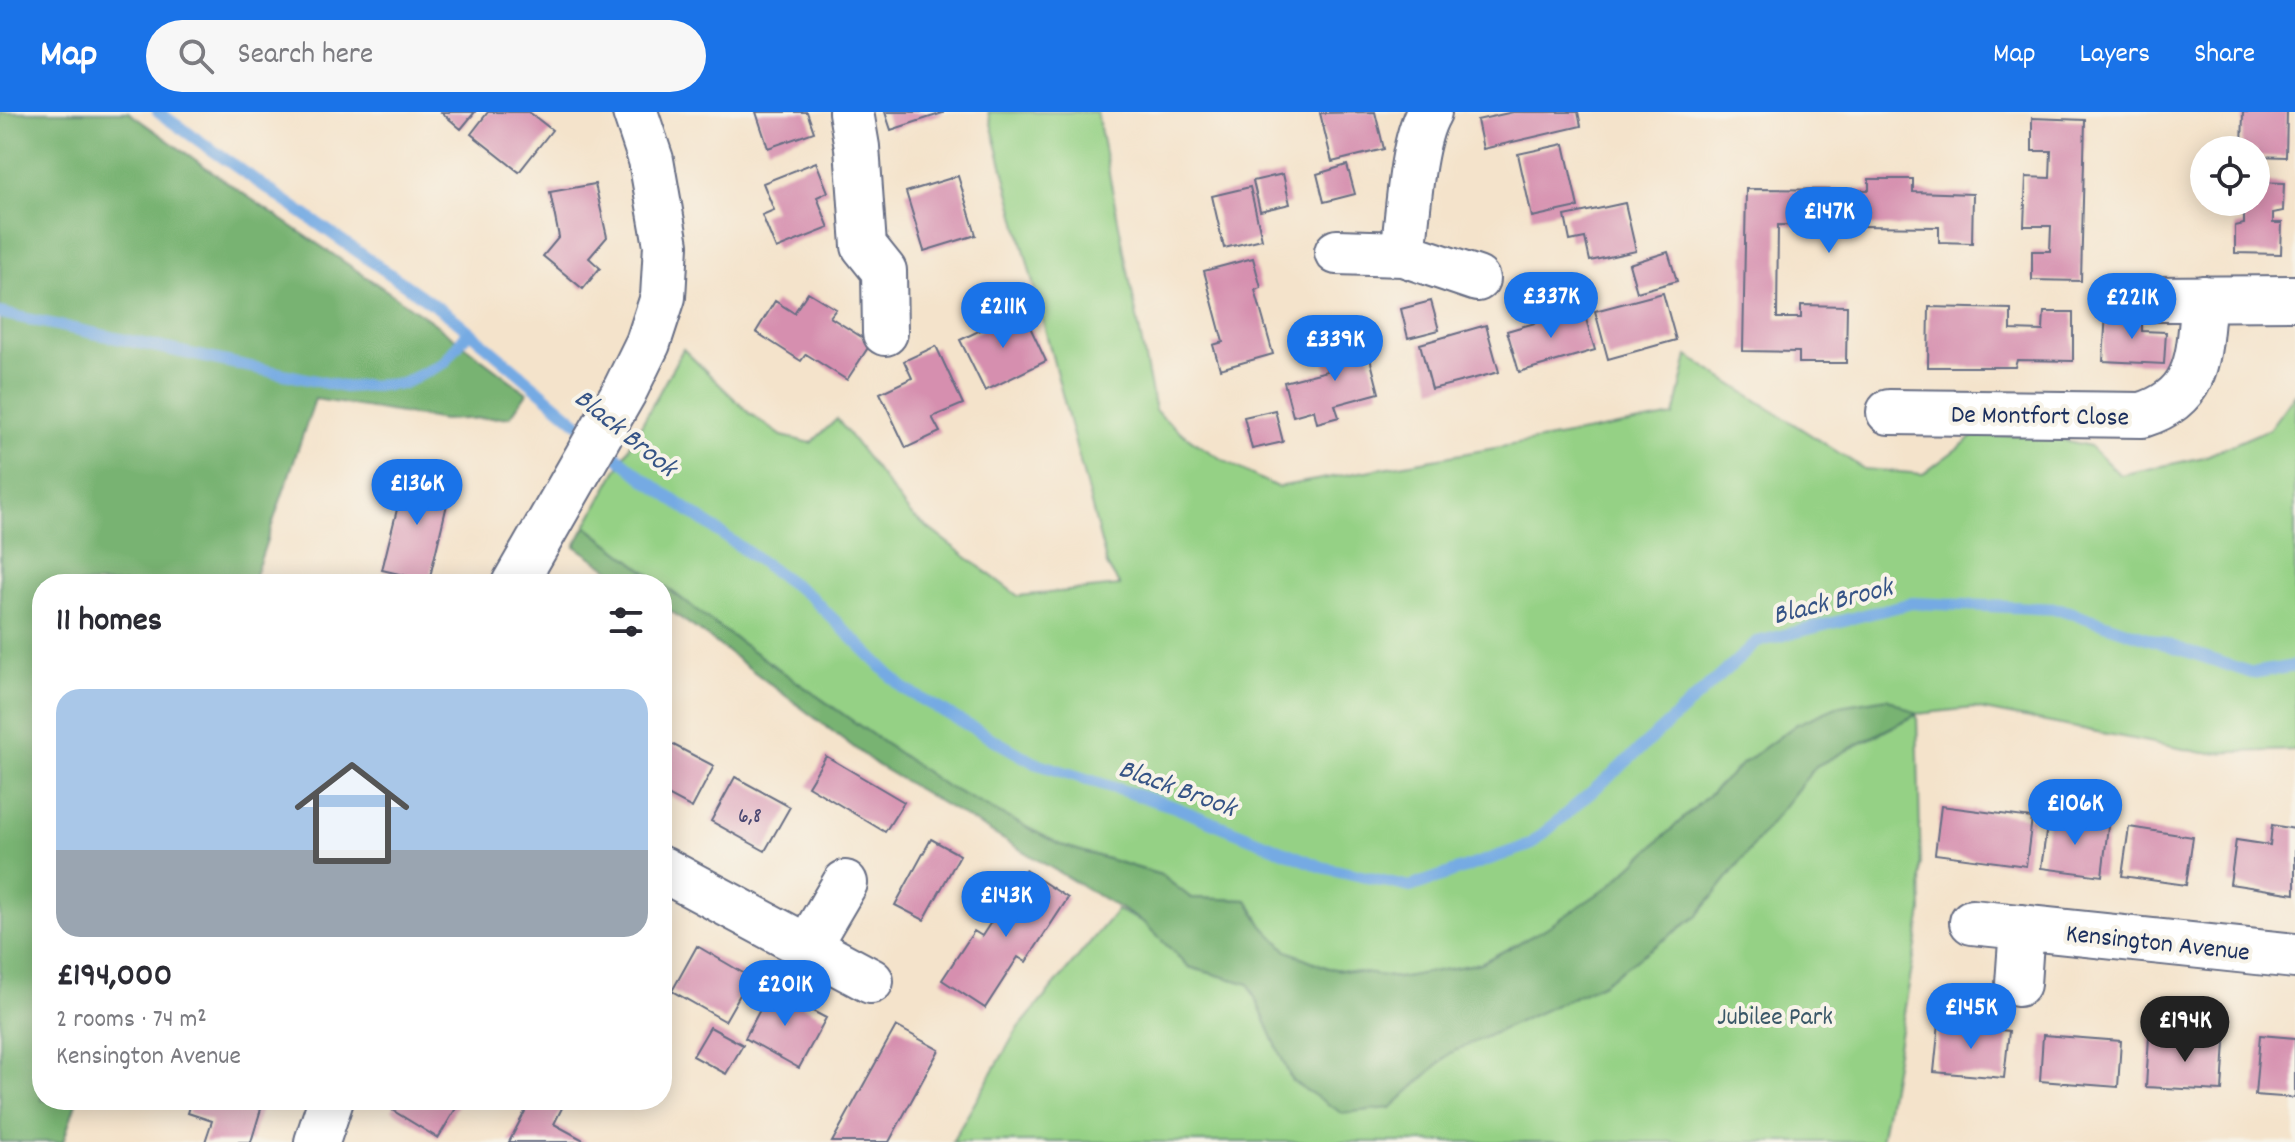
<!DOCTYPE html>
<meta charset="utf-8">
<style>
body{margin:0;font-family:Dekko,sans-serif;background:#f7f7f7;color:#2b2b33;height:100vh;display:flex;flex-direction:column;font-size:30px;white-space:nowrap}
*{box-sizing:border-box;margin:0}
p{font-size:26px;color:#7c7c81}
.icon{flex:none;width:44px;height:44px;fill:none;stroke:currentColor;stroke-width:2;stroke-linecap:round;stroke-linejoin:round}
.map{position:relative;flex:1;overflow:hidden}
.details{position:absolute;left:32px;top:462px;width:640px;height:536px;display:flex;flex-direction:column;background:#fff;border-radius:32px;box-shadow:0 4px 20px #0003}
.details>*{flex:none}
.buttons{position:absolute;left:2190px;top:24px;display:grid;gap:16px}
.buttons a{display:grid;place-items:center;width:80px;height:80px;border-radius:50%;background:#fff;box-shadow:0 4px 20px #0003;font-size:40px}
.price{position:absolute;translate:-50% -68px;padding:0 18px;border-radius:28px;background:#1a73e8;color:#fff;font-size:26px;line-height:52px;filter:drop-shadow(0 2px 4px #0008)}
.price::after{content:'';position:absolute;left:50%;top:48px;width:24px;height:18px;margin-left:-12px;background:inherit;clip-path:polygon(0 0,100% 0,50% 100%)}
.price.active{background:#222;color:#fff}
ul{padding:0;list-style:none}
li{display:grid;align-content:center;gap:16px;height:424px;padding:0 24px}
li+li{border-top:2px solid #e1e1e2}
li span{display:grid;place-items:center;height:248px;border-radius:24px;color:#555}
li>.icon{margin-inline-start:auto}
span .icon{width:144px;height:144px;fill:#fffc;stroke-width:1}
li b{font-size:34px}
h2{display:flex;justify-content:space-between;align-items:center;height:96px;padding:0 24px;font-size:34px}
header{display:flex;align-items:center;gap:48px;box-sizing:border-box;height:112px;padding:0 40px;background:#1a73e8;color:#fff}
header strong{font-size:38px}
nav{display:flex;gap:44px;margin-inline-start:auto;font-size:28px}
.search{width:560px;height:72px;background:#f7f7f7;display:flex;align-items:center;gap:20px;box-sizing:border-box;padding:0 28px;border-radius:44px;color:#7c7c81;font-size:30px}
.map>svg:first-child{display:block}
.green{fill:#95d185;stroke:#588072;stroke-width:2}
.forest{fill:#78b372;stroke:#4a7168;stroke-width:2}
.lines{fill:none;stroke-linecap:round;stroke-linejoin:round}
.stream{stroke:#75aae3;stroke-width:12}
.building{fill:#d68faf}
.minor-casing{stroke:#676e84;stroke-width:48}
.minor{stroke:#fff;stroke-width:44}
.labels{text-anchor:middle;stroke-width:8;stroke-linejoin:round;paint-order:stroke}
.number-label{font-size:22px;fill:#4a4772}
.street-label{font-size:26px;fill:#1b2f5e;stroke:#f7f3e8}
.park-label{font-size:26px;fill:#3a5868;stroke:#f7f3e8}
.water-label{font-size:28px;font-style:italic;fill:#365486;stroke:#f7f3e8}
</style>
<header>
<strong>Map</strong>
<div class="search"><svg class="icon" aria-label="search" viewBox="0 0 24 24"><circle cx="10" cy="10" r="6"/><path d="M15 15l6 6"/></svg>Search here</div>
<nav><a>Map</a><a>Layers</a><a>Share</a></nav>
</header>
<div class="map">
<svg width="2295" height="1030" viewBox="0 0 2295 1030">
<rect width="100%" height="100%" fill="#f7f3e8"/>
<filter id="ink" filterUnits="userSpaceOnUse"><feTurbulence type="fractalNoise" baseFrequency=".0125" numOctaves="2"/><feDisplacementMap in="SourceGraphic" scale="16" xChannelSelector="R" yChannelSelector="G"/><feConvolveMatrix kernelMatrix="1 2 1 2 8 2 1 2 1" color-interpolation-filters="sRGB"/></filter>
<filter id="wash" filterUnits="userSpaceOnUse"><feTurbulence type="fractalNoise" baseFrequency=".006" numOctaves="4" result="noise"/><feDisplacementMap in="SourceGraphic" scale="32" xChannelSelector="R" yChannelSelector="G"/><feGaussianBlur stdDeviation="1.8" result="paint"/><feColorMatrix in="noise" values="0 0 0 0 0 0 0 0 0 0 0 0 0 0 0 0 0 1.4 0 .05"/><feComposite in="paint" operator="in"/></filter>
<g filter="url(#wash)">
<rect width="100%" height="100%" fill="#f4e3cb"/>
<path class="green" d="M988 0H1097L1155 298C1191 333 1232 354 1277 375L1674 304 1688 244 1864 357 1923 362 1974 324 2037 322 2090 334 2120 363 2204 345 2269 317 2295 282V638L2204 641 1974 596 1917 602 1922 800 1881 1030H952L1017 918 1117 798 1143 810 1189 855 1249 872 1292 969 1391 996 1450 941 1602 872 1698 803 1816 654 1916 603 1797 612 1741 653 1610 774 1545 817 1481 851 1398 866 1328 856 1287 839 1263 814 1247 788 1191 786 1161 763 1061 733 944 673 720 516 586 414 683 237 749 301 782 324 811 331 837 307 911 403 1018 484 1120 474 1107 453Z"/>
<path class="forest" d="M0 0H128L241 80 430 208 527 281 510 305 444 308 315 287 252 472H42V988H77L63 1030H0Z
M586 414 596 422 662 472H631L575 434Z
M662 472 720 516 944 673 1061 733 1161 763 1191 786 1247 788 1263 814 1287 839 1328 856 1398 866 1481 851 1545 817 1610 774 1741 653 1797 612 1839 594 1887 586 1917 602 1816 654 1698 803 1602 872 1450 941 1391 996 1342 1001 1292 969 1249 872 1189 855 1143 810 877 653 712 528 662 493Z"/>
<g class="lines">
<path class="stream" d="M158 0 457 209 644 367 811 485 904 577 1035 651 1172 694 1322 755 1410 775 1530 733 1618 657 1757 530 1912 491 2060 497 2252 561 2295 554
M0 201 344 275 402 272 444 251 469 219"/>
</g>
<g id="blocks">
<path class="building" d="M441 0H475L461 17Z
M488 0H529L552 18 519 60 471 22Z
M756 0H807L814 20 768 36Z
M885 0H943V1L891 18Z
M1375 0 1384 37 1332 50 1320 1Z
M1513 0H1578L1581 14 1483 37 1477 8Z
M2243 0H2287L2286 45 2256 44V38H2242Z
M2032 6 2085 8 2081 169 2032 168V139H2050L2051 114H2024L2026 65 2050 66 2051 39H2032Z
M1564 32 1578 95 1532 105 1518 42Z
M816 50 828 80 817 85 829 116 776 137 762 103 774 98 763 71Z
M1347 53 1355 82 1324 90 1317 62Z
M1283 62 1290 92 1260 99 1253 69Z
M958 64 976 123 924 139 906 80Z
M1869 67H1913V80L1973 82 1972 131 1939 130V115L1778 113 1777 206H1801V193L1847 194 1846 251H1799V240L1743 239 1746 77 1869 78Z
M2256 70 2284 71 2283 99 2273 101V111H2282L2281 142 2235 141V114L2244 112V101L2234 98V90H2256Z
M595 72 607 125 589 146 600 156 583 177 543 144 559 125 550 80Z
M1250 75 1262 127 1224 136 1212 84Z
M1625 91 1636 139 1590 149 1585 126 1570 129 1565 104Z
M1668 140 1677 169 1637 180 1629 152Z
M1253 146 1261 176 1255 178 1273 242 1220 257 1213 233 1223 230 1204 159Z
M808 180 836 197 830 205 871 231 847 268 806 242 801 249 756 220 775 189 794 201Z
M1663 181 1676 228 1608 247 1595 199Z
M1431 189 1439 218 1408 226 1401 197Z
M1929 195 2011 197V218L2043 219 2044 200H2073V249L2017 248 2015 255H1928Z
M1583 197 1595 238 1519 260 1507 219Z
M1022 198 1046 249 985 279 960 228Z
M2106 200 2142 202V219L2166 220 2164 252 2103 249Z
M1486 213 1499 260 1432 277 1420 232Z
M1364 223 1379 281 1335 293 1339 305 1317 311 1314 298 1293 304 1284 270 1327 259 1323 245 1345 240 1343 229Z
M936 234 963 292 932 305 940 320 906 336 880 281 912 266 904 249Z
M1275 298 1283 330 1252 337 1244 305Z
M406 361 452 371 429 469 382 458Z
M662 627 714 654 692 696 662 680Z
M826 644 904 690 885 720 808 674Z
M735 665 790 695 765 739 711 709Z
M1941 694 2032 706 2026 754 1935 742Z
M2048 707 2108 714 2102 764 2041 756Z
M2272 713 2295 717V782L2230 772 2236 728 2270 733Z
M2129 715 2193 725 2186 773 2122 764Z
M931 727 960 743 924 808 895 793Z
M1025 758 1068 786 1026 850 1018 845 985 896 942 868 974 819 982 824Z
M697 834 750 865 725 909 672 879Z
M771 877 826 906 799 956 745 926Z
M1939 911 2009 919 2004 966 1934 960Z
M896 914 939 938 889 1030H832Z
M710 915 743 933 726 962 693 944Z
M2043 923 2121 929 2118 975 2040 969Z
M2260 923 2295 926V986L2255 983Z
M2149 924 2225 929 2222 979 2146 975Z
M192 988H233L261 997 251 1030H205L212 1009 188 1001Z
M399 988H461L438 1026 392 998Z
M531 988H547L562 996 554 1012 587 1030H509Z"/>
</g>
</g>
<g filter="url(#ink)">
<use href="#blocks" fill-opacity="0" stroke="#676e84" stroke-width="2"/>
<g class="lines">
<defs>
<path id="minor" d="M851 0 857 35 864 134 884 159 885 221
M1337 140 1403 142 1477 167
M1403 142C1408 105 1411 31 1429 0
M2147 187 2295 186
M1889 300 2142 303C2203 284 2198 239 2204 186
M514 472 624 280 648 231 663 185 666 133 651 48 635 0
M662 757 871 869
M1972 810 2295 844
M808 834 845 771
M2018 872 2022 815
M317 1030 331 988"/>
</defs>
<use href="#minor" class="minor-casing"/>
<use href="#minor" class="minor"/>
</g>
</g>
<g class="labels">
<g class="number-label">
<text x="750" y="710">6,8</text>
</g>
<g class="street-label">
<text transform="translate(2040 302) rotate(1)" y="9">De Montfort Close</text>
<text transform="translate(2158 829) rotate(6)" y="9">Kensington Avenue</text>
</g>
<g class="park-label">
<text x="1775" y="912">Jubilee Park</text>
</g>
<g class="water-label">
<text transform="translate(627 319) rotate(39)" y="10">Black Brook</text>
<text transform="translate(1832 487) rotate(-14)" y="10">Black Brook</text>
<text transform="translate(1178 674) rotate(20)" y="10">Black Brook</text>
</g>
</g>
</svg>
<div class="buttons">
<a><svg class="icon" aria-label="locate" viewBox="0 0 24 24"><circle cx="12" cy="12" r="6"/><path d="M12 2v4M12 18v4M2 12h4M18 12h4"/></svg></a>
</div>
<b class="price" style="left:1829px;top:143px">£147K</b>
<b class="price" style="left:1551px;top:228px">£337K</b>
<b class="price" style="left:2132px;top:229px">£221K</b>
<b class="price" style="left:1003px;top:238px">£211K</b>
<b class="price" style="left:1335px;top:271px">£339K</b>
<b class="price" style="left:417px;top:415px">£136K</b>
<b class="price" style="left:2075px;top:735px">£106K</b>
<b class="price" style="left:1006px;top:827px">£143K</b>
<b class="price" style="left:785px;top:916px">£201K</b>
<b class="price" style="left:1971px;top:939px">£145K</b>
<b class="price active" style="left:2185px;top:952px">£194K</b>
<section class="details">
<h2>11 homes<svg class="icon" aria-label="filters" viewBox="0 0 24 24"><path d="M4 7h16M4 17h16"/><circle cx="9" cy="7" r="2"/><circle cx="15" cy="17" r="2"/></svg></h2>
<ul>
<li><span style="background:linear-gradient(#a9c7e8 65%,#9aa5b1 0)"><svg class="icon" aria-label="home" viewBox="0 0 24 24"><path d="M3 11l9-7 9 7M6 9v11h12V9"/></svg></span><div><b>£194,000</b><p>2 rooms · 74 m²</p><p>Kensington Avenue</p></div></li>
</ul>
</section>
</div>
